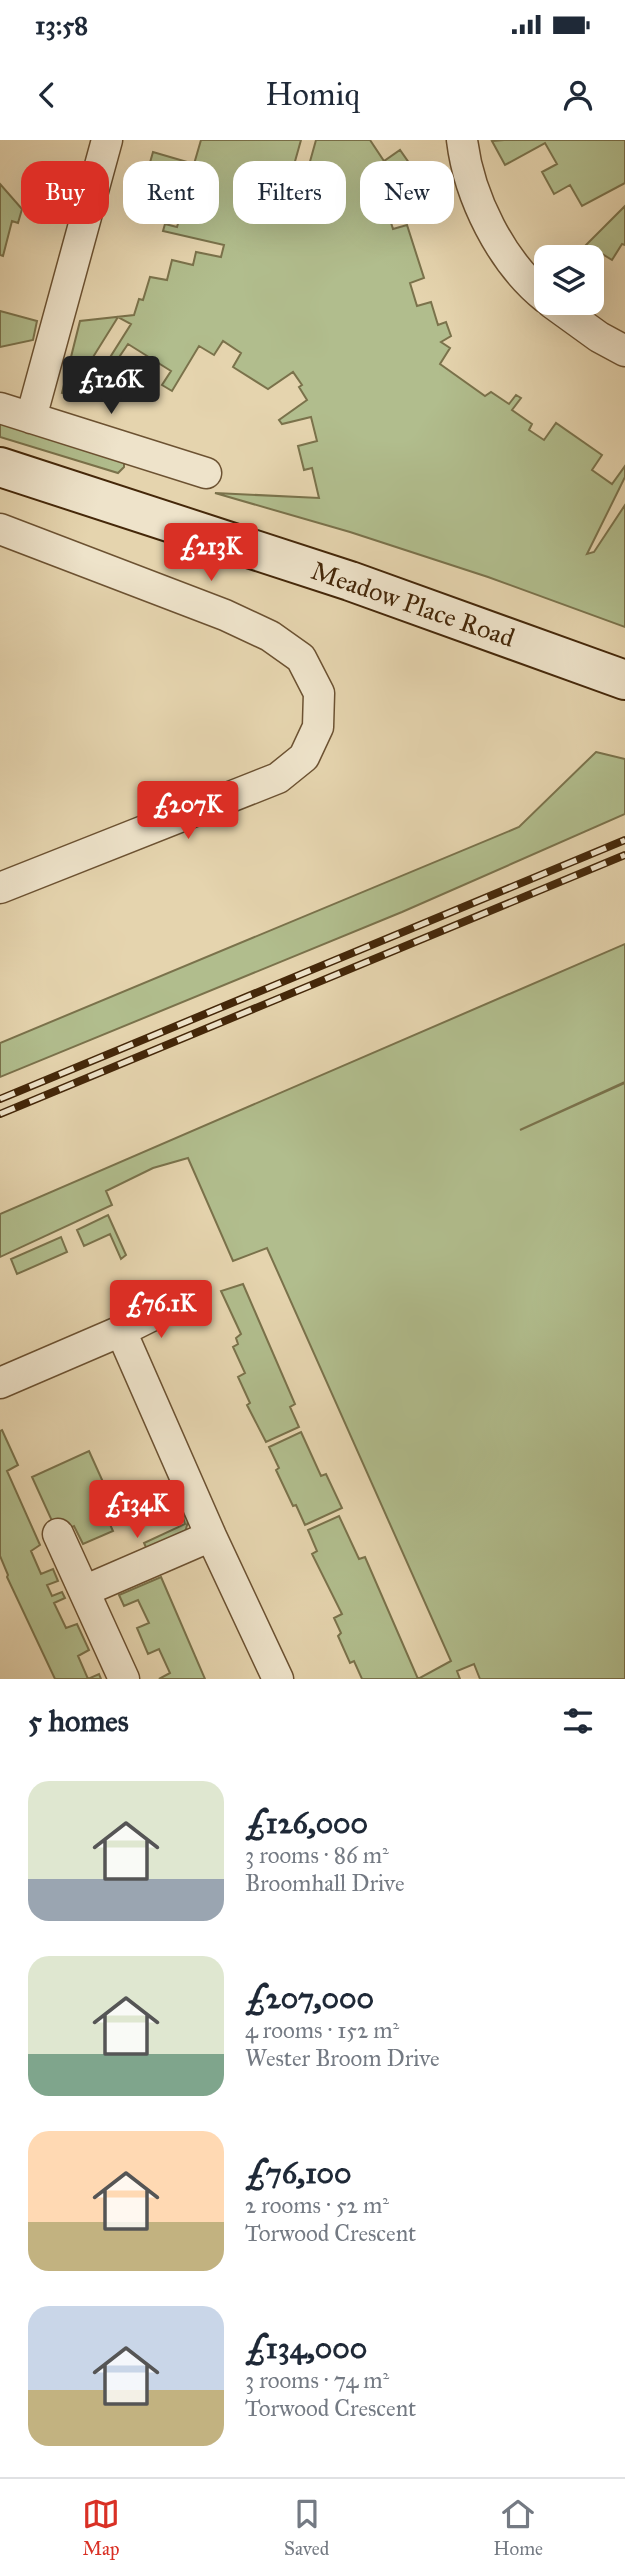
<!DOCTYPE html>
<meta charset="utf-8">
<style>
body{margin:0;font-family:"IM FELL Great Primer",serif;background:#f2f2f3;color:#1f2937;height:100vh;display:flex;flex-direction:column;font-size:26px;white-space:nowrap}
*{box-sizing:border-box;margin:0}
p{font-size:23px;color:#747a83}
.icon{flex:none;width:38px;height:38px;fill:none;stroke:currentColor;stroke-width:2;stroke-linecap:round;stroke-linejoin:round}
.map{position:relative;height:1539px;overflow:hidden}
.drawer{display:flex;flex-direction:column;background:#fff;flex:1}
.drawer>*{flex:none}
.hud{position:absolute;left:21px;top:21px;width:584px;height:63px;display:flex;gap:14px}
.tools{position:absolute;left:534px;top:105px;display:grid;gap:14px}
.tools a{display:grid;place-items:center;width:70px;height:70px;border-radius:14px;background:#fff;box-shadow:0 7px 28px #0002;font-size:35px}
.price{position:absolute;translate:-50% -60px;padding:0 16px;border-radius:7px;background:#d93025;color:#fff;font-size:23px;line-height:46px;filter:drop-shadow(0 2px 4px #0008)}
.price::after{content:'';position:absolute;left:50%;top:42px;width:21px;height:16px;margin-left:-10px;background:inherit;clip-path:polygon(0 0,100% 0,50% 100%)}
.price.selected{background:#222;color:#fff}
ul{padding:0;list-style:none}
li{display:flex;align-items:center;gap:21px;height:175px;padding:0 28px}
li span{display:grid;place-items:center;flex:none;width:196px;height:140px;border-radius:21px;color:#555}
li>.icon{margin-inline-start:auto}
span .icon{width:84px;height:84px;fill:#fffc;stroke-width:1}
li b{font-size:30px}
h2{display:flex;justify-content:space-between;align-items:center;height:84px;padding:0 28px;font-size:30px}
.chip{padding:0 24px;border-radius:21px;background:#fff;box-shadow:0 7px 28px #0002;font-size:24px;line-height:63px}
.chip.selected{background:#d93025;color:#fff}
.status{display:flex;justify-content:space-between;align-items:center;height:49px;padding:0 35px;background:#fff;direction:ltr}
.status svg{height:19px;fill:currentColor}
header{display:flex;justify-content:space-between;align-items:center;height:91px;padding:0 28px;background:#fff;font-size:32px;font-weight:600}
.menu{display:flex;justify-content:space-around;align-items:center;height:98px;border-top:2px solid #e0e1e3;background:#fff;font-size:19px;color:#747a83}
.menu a{display:grid;justify-items:center;gap:4px}
.menu .selected{color:#d93025}
.map>svg:first-child{display:block}
.green{fill:#b1bd8d;stroke:#7a724b;stroke-width:2}
.lines{fill:none;stroke-linecap:round;stroke-linejoin:round}
.minor-casing{stroke:#6c5232;stroke-width:33}
.secondary-casing{stroke:#442709;stroke-width:42}
.minor{stroke:#eee3ca;stroke-width:30}
.secondary{stroke:#eee3ca;stroke-width:38}
.rail-casing{stroke:#442709;stroke-width:8}
.rail{stroke:#eee3ca;stroke-width:5;stroke-dasharray:16;stroke-linecap:butt}
.labels{text-anchor:middle;stroke-width:6;stroke-linejoin:round;paint-order:stroke}
.street-label{font-size:26px;fill:#442709;stroke:#eee3ca}
</style>
<div class="status"><b>13:58</b><svg viewBox="0 0 49 12"><path d="M0 12V9h3v3zM5 12V6h3v6zM10 12V3h3v9zM15 12V0h3v12zM26 1h20v11H26zM47 4h2v5h-2z"/></svg></div>
<header><svg class="icon" aria-label="back" viewBox="0 0 24 24"><path d="M15 5l-7 7 7 7"/></svg>Homiq<svg class="icon" aria-label="person" viewBox="0 0 24 24"><circle cx="12" cy="8" r="4"/><path d="M4 21q1-7 8-7t8 7"/></svg></header>
<div class="map">
<svg width="625" height="1539" viewBox="0 0 625 1539">
<rect width="100%" height="100%" fill="#e5d4ae"/>
<filter id="stains"><feTurbulence type="fractalNoise" baseFrequency=".00286" numOctaves="4"/><feColorMatrix values="0 0 0 0 .2 0 0 0 0 .09 0 0 0 0 .02 0 0 0 .5 -.17"/></filter>
<radialGradient id="worn" r=".72"><stop offset=".6" stop-color="#630" stop-opacity="0"/><stop offset="1" stop-color="#630" stop-opacity=".3"/></radialGradient>
<path class="green" d="M201 0H301L283 64 319 74 327 50 304 43 316 0H370L384 21 400 10 412 27 418 25 421 36 395 45 401 68 388 73 393 89 407 85 424 138 410 143 417 166 431 162 438 185 446 182 451 196 441 202 450 208 440 224 485 256 491 252 509 264 516 255 521 258 512 270 532 284 529 290 544 300 556 283 602 315 592 330 612 344 625 326V337L587 414 594 412 625 365V487L488 437 350 392 215 353 319 358 312 328 304 330 298 306 317 301 311 277 282 284 279 280 307 260 299 247 302 245 293 232 268 249 233 227 241 213 223 201 214 215 199 206 172 251 162 245 171 231 128 204 115 223 109 219 131 184 118 177 70 254 62 253 80 181 134 175 139 159 143 160 150 137 167 140 172 120 193 125 196 112 221 117 224 105 163 91 165 84 177 87 181 74 186 75 192 55 203 57 207 43 149 26 153 12 194 24Z
M504 0H625V43L582 66 570 45 554 54 542 32 557 24 545 3 505 25 492 1Z
M0 44 22 69 18 83 12 81 3 116 0 115Z
M625 66V105L622 104 612 120 591 107 584 117H574Z
M0 171 37 181 33 200 0 207Z
M0 280 124 321V327L118 333 0 297Z
M596 612 625 619V674L402 772 0 937V903L519 687Z
M625 804V942L520 990 625 943V1539H480L474 1524 457 1531 460 1539H362L354 1521 350 1523 338 1496 341 1493 334 1478 342 1474 312 1414 317 1411 308 1390 339 1376 359 1419 365 1417 418 1539 451 1521 267 1108 233 1121 188 1018 153 1028 106 1051 112 1065 0 1117V1074Z
M108 1075 126 1115 121 1119 110 1094 84 1106 77 1090Z
M61 1097 67 1112 17 1134 11 1119Z
M243 1144 295 1264 290 1267 299 1287 266 1302 247 1265 250 1263 238 1237 245 1233 233 1207 238 1204 236 1198 241 1194 221 1151Z
M2 1290 18 1325 7 1331 40 1405 31 1411 41 1434 53 1429 58 1441 47 1445 52 1456 62 1452 65 1458 54 1463 66 1488 77 1484 89 1510 78 1516 88 1539 99 1534 101 1539H55L7 1437 8 1435 0 1416V1291Z
M301 1292 321 1336 326 1334 342 1368 305 1385 296 1365 293 1366 276 1330 279 1328 269 1307Z
M89 1311 108 1353 98 1358 113 1391 83 1404 74 1386 58 1394 32 1337Z
M187 1375 189 1378 184 1396 149 1414 144 1403 185 1384 183 1377Z
M161 1437 205 1539H159L170 1533 159 1509 148 1514 137 1488 149 1483 138 1460 124 1466 119 1455Z"/>
<g class="lines">
<defs>
<path id="minor" d="M462 0C469 57 501 122 546 158
M552 163 599 197 625 211
M0 268 206 333
M31 278 107 0
M0 389 225 475 270 496 301 518 319 553 318 587 304 617 278 638 0 748
M121 1191 211 1396 278 1539
M0 1243 121 1191 179 1162
M58 1394 124 1539
M84 1451 211 1396"/>
<path id="secondary" d="M0 327 350 441 625 540"/>
</defs>
<use href="#minor" class="minor-casing"/>
<use href="#secondary" class="secondary-casing"/>
<use href="#minor" class="minor"/>
<use href="#secondary" class="secondary"/>
<defs>
<path id="rail" d="M0 959 625 700
M0 974 625 715"/>
</defs>
<use href="#rail" class="rail-casing"/>
<use href="#rail" class="rail"/>
</g>
<g class="labels">
<g class="street-label">
<text transform="translate(413 464) rotate(19)" y="9">Meadow Place Road</text>
</g>
</g>
<rect width="100%" height="100%" filter="url(#stains)"/>
<rect width="100%" height="100%" fill="url(#worn)"/>
</svg>
<div class="tools">
<a><svg class="icon" aria-label="layers" viewBox="0 0 24 24"><path d="M12 4l9 5-9 5-9-5zM3 14l9 5 9-5"/></svg></a>
</div>
<b class="price selected" style="left:111px;top:276px">£126K</b>
<b class="price" style="left:211px;top:443px">£213K</b>
<b class="price" style="left:188px;top:701px">£207K</b>
<b class="price" style="left:161px;top:1200px">£76.1K</b>
<b class="price" style="left:137px;top:1400px">£134K</b>
<div class="hud">
<a class="chip selected">Buy</a>
<a class="chip">Rent</a>
<a class="chip">Filters</a>
<a class="chip">New</a>
</div>
</div>
<section class="drawer">
<h2>5 homes<svg class="icon" aria-label="filters" viewBox="0 0 24 24"><path d="M4 7h16M4 17h16"/><circle cx="9" cy="7" r="2"/><circle cx="15" cy="17" r="2"/></svg></h2>
<ul>
<li><span style="background:linear-gradient(#dfe7d0 70%,#9aa5b1 0)"><svg class="icon" aria-label="home" viewBox="0 0 24 24"><path d="M3 11l9-7 9 7M6 9v11h12V9"/></svg></span><div><b>£126,000</b><p>3 rooms · 86 m²</p><p>Broomhall Drive</p></div></li>
<li><span style="background:linear-gradient(#dfe7d0 70%,#7fa58c 0)"><svg class="icon" aria-label="home" viewBox="0 0 24 24"><path d="M3 11l9-7 9 7M6 9v11h12V9"/></svg></span><div><b>£207,000</b><p>4 rooms · 152 m²</p><p>Wester Broom Drive</p></div></li>
<li><span style="background:linear-gradient(#ffd9b3 65%,#c2b280 0)"><svg class="icon" aria-label="home" viewBox="0 0 24 24"><path d="M3 11l9-7 9 7M6 9v11h12V9"/></svg></span><div><b>£76,100</b><p>2 rooms · 52 m²</p><p>Torwood Crescent</p></div></li>
<li><span style="background:linear-gradient(#c9d6e8 60%,#c2b280 0)"><svg class="icon" aria-label="home" viewBox="0 0 24 24"><path d="M3 11l9-7 9 7M6 9v11h12V9"/></svg></span><div><b>£134,000</b><p>3 rooms · 74 m²</p><p>Torwood Crescent</p></div></li>
</ul>
</section>
<nav class="menu">
<a class="selected"><svg class="icon" aria-label="map" viewBox="0 0 24 24"><path d="M3 6l6-2 6 2 6-2v14l-6 2-6-2-6 2zM9 4v14M15 6v14"/></svg>Map</a>
<a><svg class="icon" aria-label="saved" viewBox="0 0 24 24"><path d="M7 4h10v16l-5-4-5 4z"/></svg>Saved</a>
<a><svg class="icon" aria-label="home" viewBox="0 0 24 24"><path d="M3 11l9-7 9 7M6 9v11h12V9"/></svg>Home</a>
</nav>
